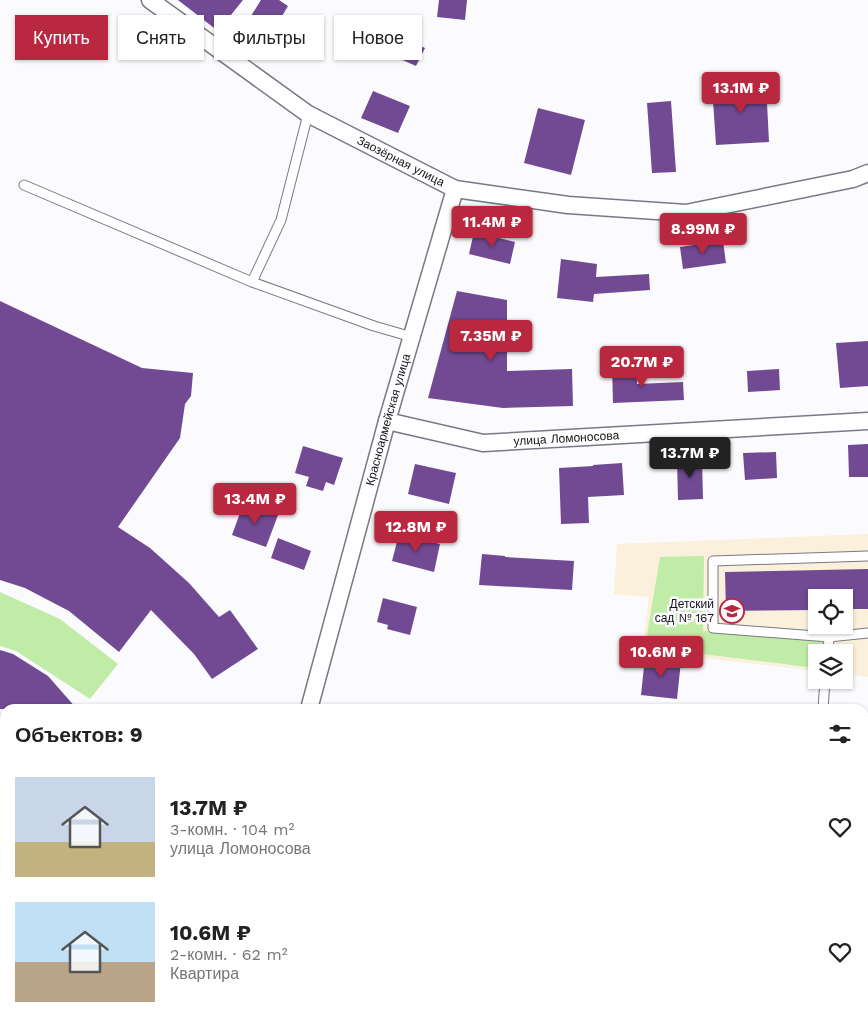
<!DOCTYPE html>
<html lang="ru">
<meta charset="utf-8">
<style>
body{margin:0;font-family:"Work Sans",sans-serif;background:#f6f6f6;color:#222;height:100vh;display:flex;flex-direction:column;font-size:19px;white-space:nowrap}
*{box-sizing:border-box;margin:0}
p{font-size:16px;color:#767676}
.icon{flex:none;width:28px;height:28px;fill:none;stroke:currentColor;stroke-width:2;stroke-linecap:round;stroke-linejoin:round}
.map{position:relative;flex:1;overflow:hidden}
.details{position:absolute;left:0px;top:704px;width:869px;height:321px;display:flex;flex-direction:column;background:#fff;border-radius:15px 15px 0 0;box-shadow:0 1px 4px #0004}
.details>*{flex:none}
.guide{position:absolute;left:15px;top:15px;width:500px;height:45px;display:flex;gap:10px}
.tools{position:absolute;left:808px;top:589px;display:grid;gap:10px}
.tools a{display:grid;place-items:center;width:45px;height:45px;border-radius:0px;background:#fff;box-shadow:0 1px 4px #0004;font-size:25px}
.price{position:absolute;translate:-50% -42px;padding:0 11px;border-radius:5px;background:#ba2840;color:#fff;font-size:16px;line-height:32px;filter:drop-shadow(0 1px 2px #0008)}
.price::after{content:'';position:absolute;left:50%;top:30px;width:15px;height:11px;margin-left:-8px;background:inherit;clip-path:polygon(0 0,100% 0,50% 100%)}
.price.on{background:#222;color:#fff}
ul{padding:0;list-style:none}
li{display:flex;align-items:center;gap:15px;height:125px;padding:0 15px}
li span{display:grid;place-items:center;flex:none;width:140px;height:100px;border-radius:0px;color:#555}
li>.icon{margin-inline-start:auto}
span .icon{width:60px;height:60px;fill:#fffc;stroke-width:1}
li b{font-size:21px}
h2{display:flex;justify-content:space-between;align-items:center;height:60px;padding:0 15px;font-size:21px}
.chip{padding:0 18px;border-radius:0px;background:#fff;box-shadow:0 1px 4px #0004;font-size:18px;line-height:45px}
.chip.on{background:#ba2840;color:#fff}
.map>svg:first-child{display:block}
.education{fill:#faf0db;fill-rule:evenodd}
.green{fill:#c0eca7}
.building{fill:#714a93}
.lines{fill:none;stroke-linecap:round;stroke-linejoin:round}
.lane-casing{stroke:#7c7785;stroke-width:11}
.street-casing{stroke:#7c7785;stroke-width:19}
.lane{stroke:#fff;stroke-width:9}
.street{stroke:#fff;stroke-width:16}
.labels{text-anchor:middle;stroke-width:5;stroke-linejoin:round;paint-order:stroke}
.street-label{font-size:12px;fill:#161319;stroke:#fbfafd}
.poi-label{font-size:12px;fill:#161319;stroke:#fbfafd;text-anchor:end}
</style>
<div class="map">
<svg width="868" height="1024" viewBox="0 0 868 1024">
<rect width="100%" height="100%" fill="#fbfafd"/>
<path class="education" d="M868 534V677L844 674V652H816V671L642 651 649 597 614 594 617 544ZM816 598H844V625H816Z"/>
<path class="green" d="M704 556 703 631 824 640V652H816V668L645 647 660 557Z
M0 592 60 619 118 664 90 699 16 651 0 646Z
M0 714 5 717V826L0 824Z
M0 835 5 838V907L0 904Z
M0 926 5 928V993L0 990Z"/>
<path class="building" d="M178 0H243L218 31Z
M261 0H279L288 6 269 38 246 24Z
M439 0H467L465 20 437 17Z
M397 36 425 48 416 66 389 54Z
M766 83 769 142 716 145 712 86Z
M373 91 410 106 398 133 361 118Z
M671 101 676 172 652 173 647 103Z
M538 108 585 120 571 175 524 163Z
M474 232 515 242 510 264 469 254Z
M723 241 726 263 683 269 680 247Z
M561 259 597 264 596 277 649 274 650 290 594 294 593 302 557 298Z
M457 291 507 300V371L572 369 573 406 503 408 428 398Z
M0 301 142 368 193 373 191 396 185 404 180 438 118 527 150 548 189 583 219 617 230 610 258 649 212 679 194 654 151 610 119 652 69 611 25 588 0 580Z
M868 341V386L840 388 836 343Z
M636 366 637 384 683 382 684 400 613 403 612 367Z
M779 369 780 390 748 392 747 371Z
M868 444V477H849L848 445Z
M303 446 343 458 334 485 326 482 323 491 306 486 309 477 295 473Z
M776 452 777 478 745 480 743 453Z
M702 458 703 499 678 500 677 459Z
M622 463 624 495 588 497 589 523 561 524 559 468 593 466V465Z
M415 464 456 473 449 504 408 494Z
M244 502 278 515 266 547 232 535Z
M399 534 440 544 434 572 392 561Z
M278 538 311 551 304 570 271 558Z
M482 554 505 556V557L574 561 572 590 479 585Z
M868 569V609H844V598H816V610L726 611 725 572Z
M383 598 417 607 410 635 387 629 388 625 377 622Z
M0 650 13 654 48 676 77 709H0Z
M645 657 681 661 677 699 641 695Z"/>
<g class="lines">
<defs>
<path id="lane" d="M24 185 252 282 374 326 412 337
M252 282 281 220 308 114
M868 556 713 561V628L829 637 868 633
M828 652 829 637
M823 709 825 680"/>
<g id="street">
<path id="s1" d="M150 0 308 114 455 189 568 205 686 213 853 179 868 173"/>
<path id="s2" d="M387 421 483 443 868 421"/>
<path id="s3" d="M309 709 387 421 455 189"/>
<path d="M864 825H868"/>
<path d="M219 1020V1024"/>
</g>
</defs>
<use href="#lane" class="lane-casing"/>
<use href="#street" class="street-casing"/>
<use href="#lane" class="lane"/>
<use href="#street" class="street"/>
</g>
<defs>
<symbol id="school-ring" viewBox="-11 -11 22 22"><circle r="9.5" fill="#fbfafd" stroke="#ba2840" stroke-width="1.5"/><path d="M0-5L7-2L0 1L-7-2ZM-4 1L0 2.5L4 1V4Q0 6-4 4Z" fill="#ba2840"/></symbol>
</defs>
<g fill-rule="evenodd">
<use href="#school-ring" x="718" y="597" width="28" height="28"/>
</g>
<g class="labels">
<g class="street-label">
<text dy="4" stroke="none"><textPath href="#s1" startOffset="299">Заозёрная улица</textPath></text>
<text dy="4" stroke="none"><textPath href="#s3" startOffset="300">Красноармейская улица</textPath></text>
<text dy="4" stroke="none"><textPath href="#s2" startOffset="182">улица Ломоносова</textPath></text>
</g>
<g class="poi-label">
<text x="714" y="608">Детский<tspan x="714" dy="14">сад № 167</tspan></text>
</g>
</g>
</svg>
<div class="tools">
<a><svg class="icon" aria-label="locate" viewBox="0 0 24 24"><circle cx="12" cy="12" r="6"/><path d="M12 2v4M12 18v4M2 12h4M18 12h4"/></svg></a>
<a><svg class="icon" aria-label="layers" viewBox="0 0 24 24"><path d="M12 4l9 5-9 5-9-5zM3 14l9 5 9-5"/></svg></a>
</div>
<b class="price" style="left:741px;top:114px">13.1M ₽</b>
<b class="price" style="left:492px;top:248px">11.4M ₽</b>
<b class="price" style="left:703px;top:255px">8.99M ₽</b>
<b class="price" style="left:491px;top:362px">7.35M ₽</b>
<b class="price" style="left:642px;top:388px">20.7M ₽</b>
<b class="price on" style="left:690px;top:479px">13.7M ₽</b>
<b class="price" style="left:255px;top:525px">13.4M ₽</b>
<b class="price" style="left:416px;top:553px">12.8M ₽</b>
<b class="price" style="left:661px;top:678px">10.6M ₽</b>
<div class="guide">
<a class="chip on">Купить</a>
<a class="chip">Снять</a>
<a class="chip">Фильтры</a>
<a class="chip">Новое</a>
</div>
<section class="details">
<h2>Объектов: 9<svg class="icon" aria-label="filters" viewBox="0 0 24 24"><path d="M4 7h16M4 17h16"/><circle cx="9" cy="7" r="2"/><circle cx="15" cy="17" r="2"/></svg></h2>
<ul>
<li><span style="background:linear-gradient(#c9d6e8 65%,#c2b280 0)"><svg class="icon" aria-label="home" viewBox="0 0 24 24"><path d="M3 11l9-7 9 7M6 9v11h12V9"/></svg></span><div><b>13.7M ₽</b><p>3-комн. · 104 m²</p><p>улица Ломоносова</p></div><svg class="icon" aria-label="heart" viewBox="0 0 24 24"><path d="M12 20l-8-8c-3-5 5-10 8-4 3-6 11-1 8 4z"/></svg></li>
<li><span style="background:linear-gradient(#bfe0f5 60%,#b9a48a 0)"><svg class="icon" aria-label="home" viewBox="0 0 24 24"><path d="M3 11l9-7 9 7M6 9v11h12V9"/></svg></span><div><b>10.6M ₽</b><p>2-комн. · 62 m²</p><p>Квартира</p></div><svg class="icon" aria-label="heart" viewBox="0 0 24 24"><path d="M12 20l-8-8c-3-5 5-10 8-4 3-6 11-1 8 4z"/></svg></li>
</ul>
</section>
</div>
